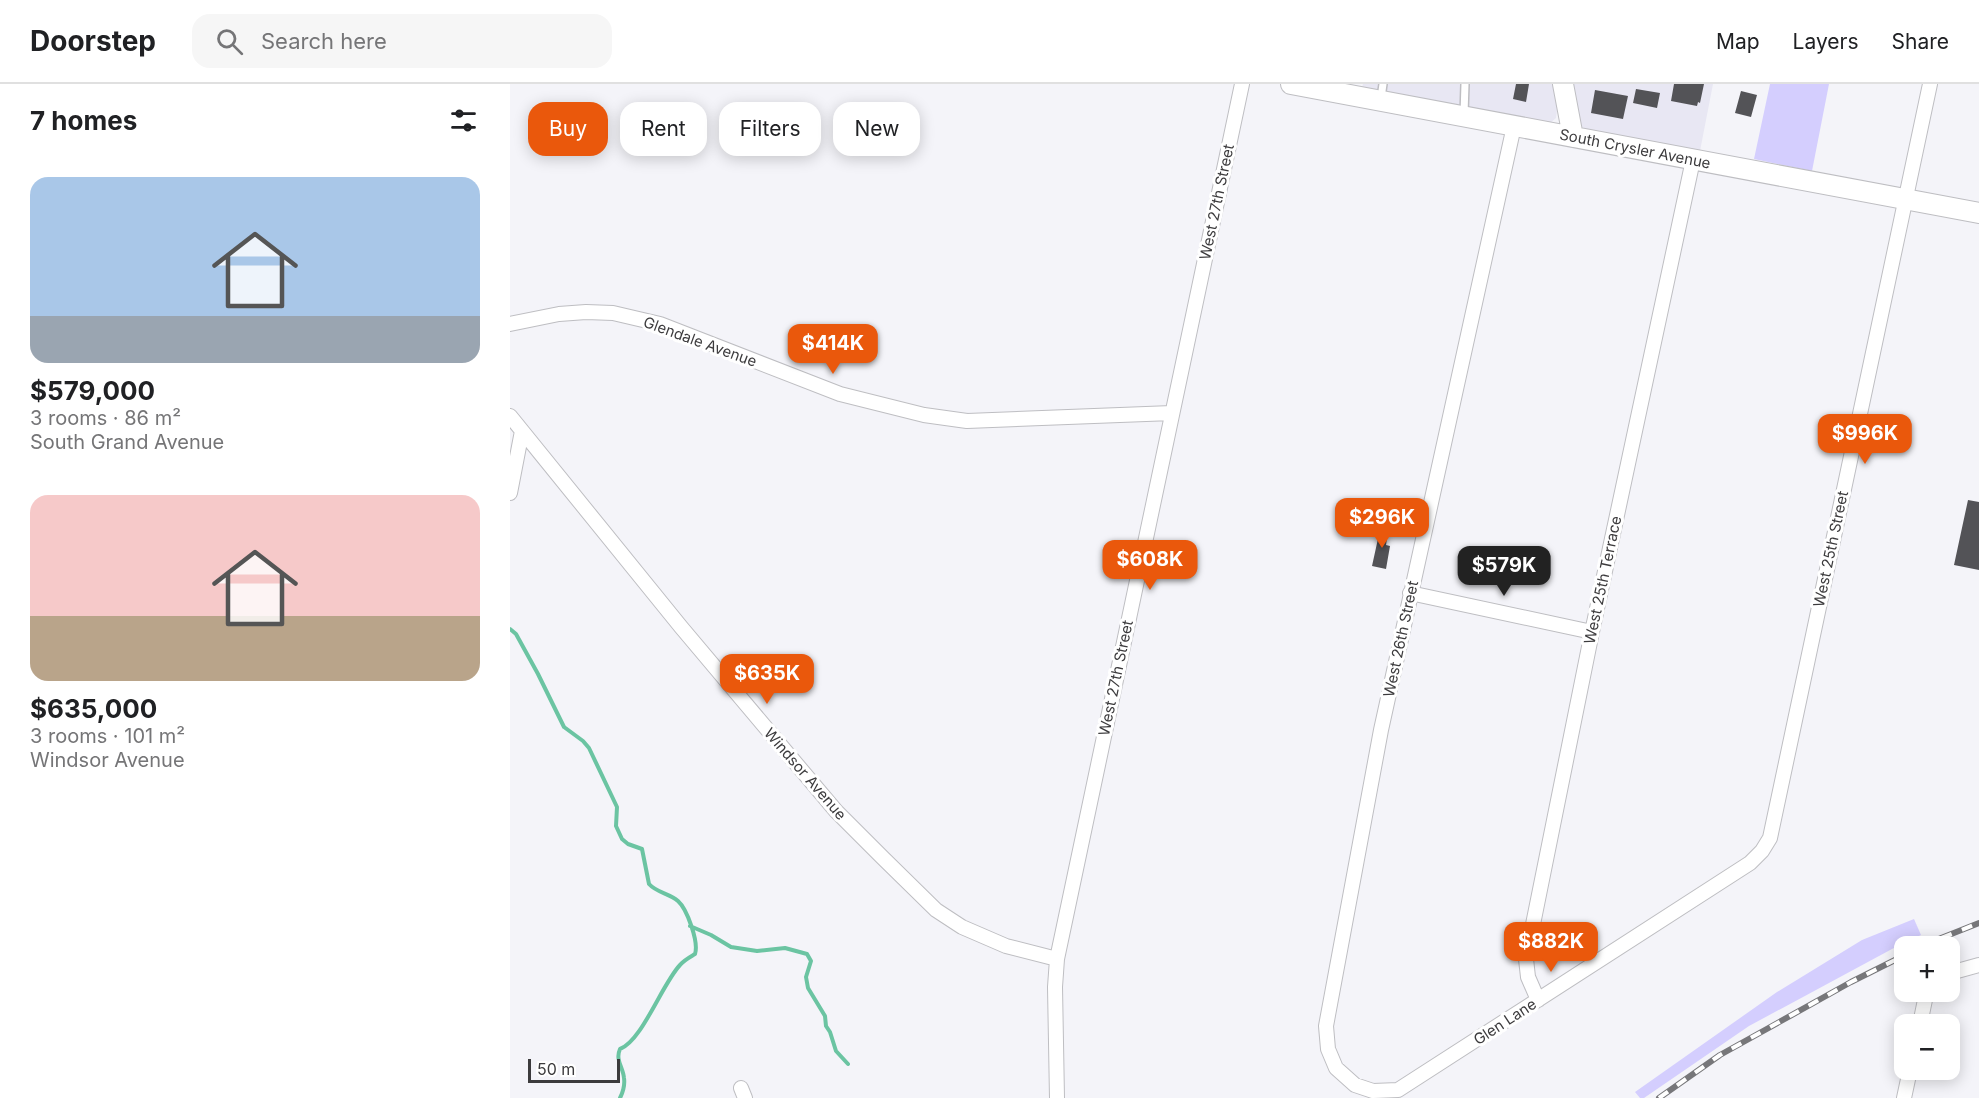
<!DOCTYPE html>
<meta charset="utf-8">
<style>
body{margin:0;font-family:Inter,sans-serif;background:#f6f6f6;color:#202124;height:100vh;display:flex;flex-direction:column;font-size:22px;white-space:nowrap}
*{box-sizing:border-box;margin:0}
p{font-size:20px;color:#757577}
.icon{flex:none;width:33px;height:33px;fill:none;stroke:currentColor;stroke-width:2;stroke-linecap:round;stroke-linejoin:round}
.map{position:relative;flex:1;overflow:hidden}
.panel{display:flex;flex-direction:column;background:#fff;width:510px}
.panel>*{flex:none}
.top-card{position:absolute;left:18px;top:18px;width:570px;height:54px;display:flex;gap:12px}
.tools{position:absolute;left:1384px;top:852px;display:grid;gap:12px}
.tools a{display:grid;place-items:center;width:66px;height:66px;border-radius:12px;background:#fff;box-shadow:0 3px 15px #0003;font-size:30px}
.scale{position:absolute;left:18px;bottom:15px;width:92px;box-sizing:border-box;padding-left:6px;border:3px solid #3c3b3d;border-top:0;font-size:16px;line-height:21px;white-space:nowrap;color:#3c3b3d;-webkit-text-stroke:4px #fff;paint-order:stroke}
.price{position:absolute;translate:-50% -51px;padding:0 14px;border-radius:12px;background:#ea580c;color:#fff;font-size:20px;line-height:39px;filter:drop-shadow(0 2px 3px #0008)}
.price::after{content:'';position:absolute;left:50%;top:36px;width:18px;height:14px;margin-left:-9px;background:inherit;clip-path:polygon(0 0,100% 0,50% 100%)}
.price.on{background:#222;color:#fff}
ul{padding:0;list-style:none}
li{display:grid;align-content:center;gap:12px;height:318px;padding:0 30px}
li span{display:grid;place-items:center;height:186px;border-radius:18px;color:#555}
li>.icon{margin-inline-start:auto}
span .icon{width:108px;height:108px;fill:#fffc;stroke-width:1}
li b{font-size:26px}
h2{display:flex;justify-content:space-between;align-items:center;height:72px;padding:0 30px;font-size:26px}
.pill{padding:0 21px;border-radius:18px;background:#fff;box-shadow:0 3px 15px #0003;font-size:21px;line-height:54px}
.pill.on{background:#ea580c;color:#fff}
header{display:flex;align-items:center;gap:36px;box-sizing:border-box;height:84px;padding:0 30px;background:#fff;border-bottom:2px solid #e0e0e0}
header strong{font-size:28px}
nav{display:flex;gap:33px;margin-inline-start:auto;font-size:21px}
.search{width:420px;height:54px;background:#f6f6f6;display:flex;align-items:center;gap:15px;box-sizing:border-box;padding:0 21px;border-radius:18px;color:#757577;font-size:22px}
main{display:flex;flex:1;min-height:0}
.map>svg:first-child{display:block}
.built{fill:#e8e7f3}
.green{fill:#d4cefe}
.lines{fill:none;stroke-linecap:round;stroke-linejoin:round}
.stream{stroke:#6bc4a2;stroke-width:4}
.building{fill:#535357}
.lane-casing{stroke:#bebec2;stroke-width:10}
.street-casing{stroke:#bebec2;stroke-width:16}
.secondary-casing{stroke:#bebec2;stroke-width:22}
.lane{stroke:#fff;stroke-width:7}
.street{stroke:#fff;stroke-width:14}
.secondary{stroke:#fff;stroke-width:20}
.rail-casing{stroke:#77777a;stroke-width:6}
.rail{stroke:#fff;stroke-width:4;stroke-dasharray:11;stroke-linecap:butt}
.labels{text-anchor:middle;stroke-width:6;stroke-linejoin:round;paint-order:stroke}
.street-label{font-size:15px;fill:#3c3b3d;stroke:#fff}
</style>
<header>
<strong>Doorstep</strong>
<div class="search"><svg class="icon" aria-label="search" viewBox="0 0 24 24"><circle cx="10" cy="10" r="6"/><path d="M15 15l6 6"/></svg>Search here</div>
<nav><a>Map</a><a>Layers</a><a>Share</a></nav>
</header>
<main>
<section class="panel">
<h2>7 homes<svg class="icon" aria-label="filters" viewBox="0 0 24 24"><path d="M4 7h16M4 17h16"/><circle cx="9" cy="7" r="2"/><circle cx="15" cy="17" r="2"/></svg></h2>
<ul>
<li><span style="background:linear-gradient(#a9c7e8 75%,#9aa5b1 0)"><svg class="icon" aria-label="home" viewBox="0 0 24 24"><path d="M3 11l9-7 9 7M6 9v11h12V9"/></svg></span><div><b>$579,000</b><p>3 rooms · 86 m²</p><p>South Grand Avenue</p></div></li>
<li><span style="background:linear-gradient(#f6c9c9 65%,#b9a48a 0)"><svg class="icon" aria-label="home" viewBox="0 0 24 24"><path d="M3 11l9-7 9 7M6 9v11h12V9"/></svg></span><div><b>$635,000</b><p>3 rooms · 101 m²</p><p>Windsor Avenue</p></div></li>
</ul>
</section>
<div class="map">
<svg width="1469" height="1014" viewBox="0 0 1469 1014">
<rect width="100%" height="100%" fill="#f4f4f9"/>
<path class="built" d="M853 0H1045L1048 18 1046 34 1039 40 852 4Z
M1061 0H1203L1190 67 1077 46 1071 42Z"/>
<path class="green" d="M1260 0H1319L1302 87 1244 75Z
M1404 835 1411 851 1382 865 1239 942 1134 1014H1130L1125 1008 1267 908 1352 856Z"/>
<g class="lines">
<path class="stream" d="M0 545 6 550 28 590 54 643 73 657 79 664 107 723 106 742 112 755 118 760 132 765 139 800C147 809 159 809 168 817 177 825 189 858 185 870 180 873 174 876 170 881 152 900 132 957 110 965 105 976 113 983 114 994 115 1001 113 1008 110 1014
M180 842 201 851 221 863 247 867 275 864 297 870 301 877 296 893 298 904 315 932 316 942 320 948 326 967 338 980"/>
</g>
<path class="building" d="M1006 0H1019L1016 18 1003 15Z
M1164 0H1194L1190 19 1188 18 1187 22 1161 17Z
M1126 5 1150 9 1147 24 1123 19Z
M1085 6 1118 12 1113 35 1081 29Z
M1231 7 1247 11 1241 33 1225 29Z
M1458 416 1469 418V486L1444 481Z
M871 441 879 442 876 461 880 462 876 485 862 482Z"/>
<g class="lines">
<defs>
<path id="lane" d="M871 14 873 0
M954 30 955 0"/>
<path id="street" d="M1004 42 871 646 816 942 818 965 826 984 845 1001 863 1007 888 1006 1240 779 1252 767 1260 754 1420 0
M0 240 49 230 76 228 103 229 150 240 330 310 414 331 457 337 662 329
M0 332 171 543 326 727 373 774 426 826 452 843 496 862 547 875
M0 409 12 347
M900 509 1082 548
M1440 889 1469 881
M1028 916 1018 893 1016 875 1082 548 1183 76
M1410 940 1416 911 1418 908
M231 1004 235 1014
M547 1014 545 903 547 875 732 0
M1394 1014 1400 986"/>
<path id="secondary" d="M781 0 1469 129
M1053 0 1063 53"/>
</defs>
<use href="#lane" class="lane-casing"/>
<use href="#street" class="street-casing"/>
<use href="#secondary" class="secondary-casing"/>
<use href="#lane" class="lane"/>
<use href="#street" class="street"/>
<use href="#secondary" class="secondary"/>
<defs>
<path id="rail" d="M1411 862 1469 839
M1149 1014 1210 971 1341 898 1395 871"/>
</defs>
<use href="#rail" class="rail-casing"/>
<use href="#rail" class="rail"/>
</g>
<g class="labels">
<g class="street-label">
<text transform="translate(1125 65) rotate(11)" y="5">South Crysler Avenue</text>
<text transform="translate(707 118) rotate(-78)" y="5">West 27th Street</text>
<text transform="translate(190 258) rotate(20)" y="5">Glendale Avenue</text>
<text transform="translate(1321 465) rotate(-78)" y="5">West 25th Street</text>
<text transform="translate(1093 496) rotate(-78)" y="5">West 25th Terrace</text>
<text transform="translate(891 555) rotate(-78)" y="5">West 26th Street</text>
<text transform="translate(606 594) rotate(-78)" y="5">West 27th Street</text>
<text transform="translate(295 690) rotate(49)" y="5">Windsor Avenue</text>
<text transform="translate(995 938) rotate(-33)" y="5">Glen Lane</text>
</g>
</g>
</svg>
<div class="tools">
<a>+</a>
<a>−</a>
</div>
<div class="scale">50 m</div>
<b class="price" style="left:323px;top:291px">$414K</b>
<b class="price" style="left:1355px;top:381px">$996K</b>
<b class="price" style="left:872px;top:465px">$296K</b>
<b class="price" style="left:640px;top:507px">$608K</b>
<b class="price on" style="left:994px;top:513px">$579K</b>
<b class="price" style="left:257px;top:621px">$635K</b>
<b class="price" style="left:1041px;top:889px">$882K</b>
<div class="top-card">
<a class="pill on">Buy</a>
<a class="pill">Rent</a>
<a class="pill">Filters</a>
<a class="pill">New</a>
</div>
</div>
</main>
